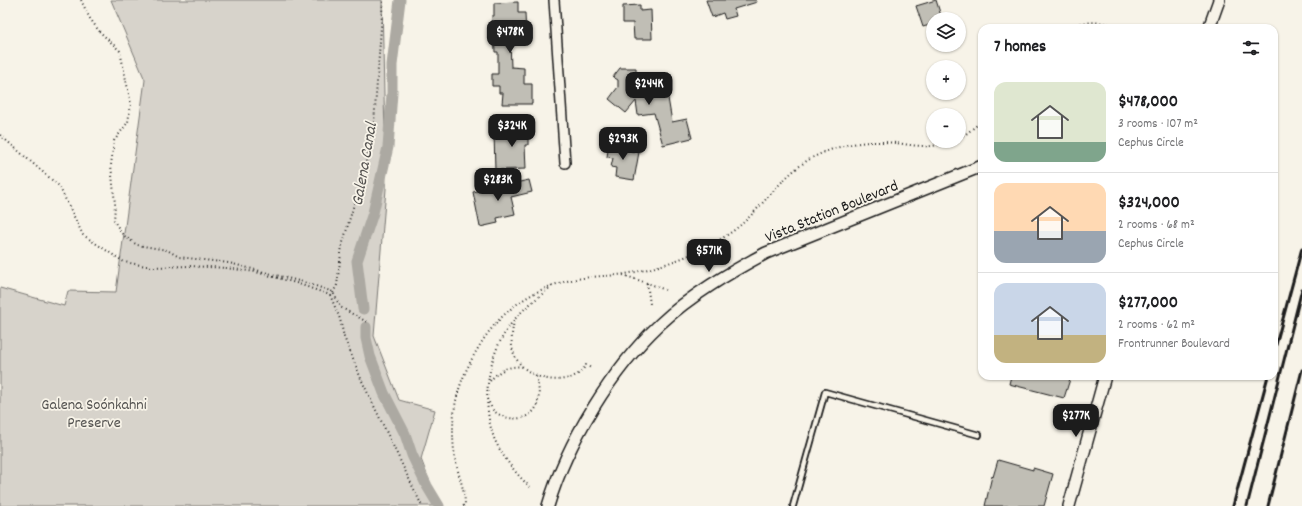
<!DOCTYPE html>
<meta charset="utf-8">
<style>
body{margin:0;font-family:Dekko,sans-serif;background:#f2f2f2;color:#202124;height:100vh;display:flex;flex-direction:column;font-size:15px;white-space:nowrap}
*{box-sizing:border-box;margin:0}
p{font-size:13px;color:#757577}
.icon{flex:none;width:22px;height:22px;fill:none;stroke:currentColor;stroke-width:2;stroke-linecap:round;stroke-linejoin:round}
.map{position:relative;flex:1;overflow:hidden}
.drawer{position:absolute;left:978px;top:24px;width:300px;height:356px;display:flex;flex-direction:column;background:#fff;border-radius:12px;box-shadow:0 1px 3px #0004}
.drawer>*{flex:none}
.buttons{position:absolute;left:926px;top:12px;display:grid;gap:8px}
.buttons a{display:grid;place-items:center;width:40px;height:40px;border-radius:50%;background:#fff;box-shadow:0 1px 3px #0004;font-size:20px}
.price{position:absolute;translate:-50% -34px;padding:0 9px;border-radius:8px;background:#1c1c1c;color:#fff;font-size:13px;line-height:26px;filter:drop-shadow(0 1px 2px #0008)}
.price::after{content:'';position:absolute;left:50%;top:24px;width:12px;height:9px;margin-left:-6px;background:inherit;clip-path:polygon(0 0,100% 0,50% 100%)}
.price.current{background:#222;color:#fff}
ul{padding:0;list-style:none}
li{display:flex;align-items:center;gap:12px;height:100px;padding:0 16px}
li+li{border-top:1px solid #e0e0e0}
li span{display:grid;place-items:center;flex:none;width:112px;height:80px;border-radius:12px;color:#555}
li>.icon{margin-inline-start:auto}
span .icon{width:48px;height:48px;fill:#fffc;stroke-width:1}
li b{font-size:17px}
h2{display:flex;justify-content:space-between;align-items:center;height:48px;padding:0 16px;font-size:17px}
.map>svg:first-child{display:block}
.green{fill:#d7d3cb;stroke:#7a7874}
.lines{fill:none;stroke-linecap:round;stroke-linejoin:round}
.canal{stroke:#aca9a2;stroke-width:11}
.building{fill:#c0beb5;stroke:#1c1c1c}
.service-casing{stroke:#1c1c1c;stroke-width:8}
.minor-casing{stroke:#1c1c1c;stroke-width:12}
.tertiary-casing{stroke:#1c1c1c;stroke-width:14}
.path{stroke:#1c1c1c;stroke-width:2;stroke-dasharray:1 3;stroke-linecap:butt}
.service{stroke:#f7f3e8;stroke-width:4.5}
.minor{stroke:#f7f3e8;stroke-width:9}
.tertiary{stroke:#f7f3e8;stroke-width:11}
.rail{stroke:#1c1c1c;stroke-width:3}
.labels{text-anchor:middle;stroke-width:3.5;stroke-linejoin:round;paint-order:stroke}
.street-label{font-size:16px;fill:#1c1c1c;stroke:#f7f3e8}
.park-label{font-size:16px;fill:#545351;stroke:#f7f3e8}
.water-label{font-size:17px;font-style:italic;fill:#565452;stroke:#f7f3e8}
</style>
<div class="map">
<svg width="1302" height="506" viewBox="0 0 1302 506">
<rect width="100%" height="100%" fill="#f7f3e8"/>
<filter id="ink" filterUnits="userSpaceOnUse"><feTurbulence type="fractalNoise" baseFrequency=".025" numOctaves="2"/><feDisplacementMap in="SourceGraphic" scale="8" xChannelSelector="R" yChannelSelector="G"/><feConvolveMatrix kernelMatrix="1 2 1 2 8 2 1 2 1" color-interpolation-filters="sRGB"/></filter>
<g filter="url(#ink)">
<path class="green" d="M111 0H382L386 189 374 336 399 400 435 410 421 459 439 506H0V288L64 306 68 291 116 292 145 80Z"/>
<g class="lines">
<path class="canal" d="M363 309 357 261 373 213 388 147 392 93V65L400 0
M366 327V338L370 356 384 393 405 434 412 455 427 486 439 506"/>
</g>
<path class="building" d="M706 0H756L757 2 734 9 736 16 725 19 723 13 712 17Z
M936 0 942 19H933V24L923 27 916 6Z
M518 2V13H525L526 40 510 41 511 67 524 68V84H532V104H502L503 93H499V86H492V74H498V52H495L494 31H493L492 16H494V3Z
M640 5V11L651 10 652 39H634L633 23H623V6Z
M620 68H636V78H643V95L667 92 672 122 687 119 692 138 663 145 654 113 638 115 636 101 626 113 609 99 618 87V80L613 77Z
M528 122V145H525L526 169 495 170 494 133H512L511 123Z
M609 143 632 146 631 151 639 152 634 180 615 177 616 168 611 167 613 158 607 157Z
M529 180 532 192 511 197 515 214 497 218 498 223 480 227 473 192Z
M1011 376H1071L1064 398 1009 384Z
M998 460 1033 470V468L1053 474 1044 506H985L992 476 993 477Z"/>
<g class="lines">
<defs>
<path id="service" d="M793 506 825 392 979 435"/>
<path id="minor" d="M554 0 565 163"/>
<path id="tertiary" d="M1209 28 1219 0
M548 506C567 442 612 369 660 324 691 295 729 273 766 253L982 166
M1069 506 1105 376"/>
</defs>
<use href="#service" class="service-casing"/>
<use href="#minor" class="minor-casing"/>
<use href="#tertiary" class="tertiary-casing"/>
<path class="path" d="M81 0 89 17 99 31 120 51 131 104 128 122 114 141 111 165 115 204 114 221 123 235 137 245 167 250 179 257 229 263 307 283 333 292 340 307 367 322
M1066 27 1075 28
M1061 28C1088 20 1100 21 1127 28
M0 135 59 186 83 235 124 262 152 267 191 266 226 268 256 272 296 283 330 295 340 319 344 337 362 381 422 506
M959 137 966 134 982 121
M623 275 656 286 665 290
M647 283 650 304
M333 293 337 285 342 246 366 162 374 123 383 0
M514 321C512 332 510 344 514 354 523 377 557 387 578 374 581 372 584 368 586 365L591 368
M490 381C498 371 509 365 523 367
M487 399C489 402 491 407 493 410 506 423 535 422 538 401 540 392 538 384 536 376
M530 487C516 474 501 455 494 438 480 399 488 350 515 319 526 306 539 297 552 286
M463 506 465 505C465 491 459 477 456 463 453 448 452 430 454 414 456 390 467 366 480 345 503 307 539 284 583 278 597 276 611 276 625 274 648 270 671 263 692 254 709 247 731 234 744 222 766 202 783 175 810 159 832 147 857 141 882 142 896 142 910 146 924 146 933 147 942 144 951 141"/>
<use href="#service" class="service"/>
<use href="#minor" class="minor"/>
<use href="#tertiary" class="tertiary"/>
<path class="rail" d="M1274 352 1302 248
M1233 506 1268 376
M1247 506 1302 289
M1268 506 1302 370"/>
</g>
</g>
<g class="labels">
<g class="street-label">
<text transform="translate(831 210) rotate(-22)" y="6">Vista Station Boulevard</text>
</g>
<g class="park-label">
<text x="94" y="409">Galena Soónkahni<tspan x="94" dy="18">Preserve</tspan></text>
</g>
<g class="water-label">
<text transform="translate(363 164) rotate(-80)" y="6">Galena Canal</text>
</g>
</g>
</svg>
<div class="buttons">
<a><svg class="icon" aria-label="layers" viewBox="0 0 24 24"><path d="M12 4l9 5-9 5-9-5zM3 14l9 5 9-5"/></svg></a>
<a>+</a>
<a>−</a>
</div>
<b class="price current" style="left:510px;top:54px">$478K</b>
<b class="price" style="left:649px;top:106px">$244K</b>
<b class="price" style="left:512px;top:148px">$324K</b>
<b class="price" style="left:623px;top:161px">$293K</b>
<b class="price" style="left:498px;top:202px">$283K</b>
<b class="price" style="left:709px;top:273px">$571K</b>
<b class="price" style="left:1076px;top:438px">$277K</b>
<section class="drawer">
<h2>7 homes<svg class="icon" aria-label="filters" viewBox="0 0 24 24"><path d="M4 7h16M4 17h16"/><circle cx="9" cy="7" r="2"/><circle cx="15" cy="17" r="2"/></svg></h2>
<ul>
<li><span style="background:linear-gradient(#dfe7d0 75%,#7fa58c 0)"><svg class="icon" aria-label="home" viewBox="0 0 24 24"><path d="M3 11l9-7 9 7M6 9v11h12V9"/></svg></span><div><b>$478,000</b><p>3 rooms · 107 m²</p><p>Cephus Circle</p></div></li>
<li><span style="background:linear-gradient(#ffd9b3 60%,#9aa5b1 0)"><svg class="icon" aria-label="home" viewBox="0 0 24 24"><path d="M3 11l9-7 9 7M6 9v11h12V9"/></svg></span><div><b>$324,000</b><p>2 rooms · 68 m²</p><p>Cephus Circle</p></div></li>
<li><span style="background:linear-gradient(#c9d6e8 65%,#c2b280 0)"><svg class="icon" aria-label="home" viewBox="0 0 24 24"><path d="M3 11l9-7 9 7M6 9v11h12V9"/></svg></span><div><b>$277,000</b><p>2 rooms · 62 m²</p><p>Frontrunner Boulevard</p></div></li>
</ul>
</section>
</div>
